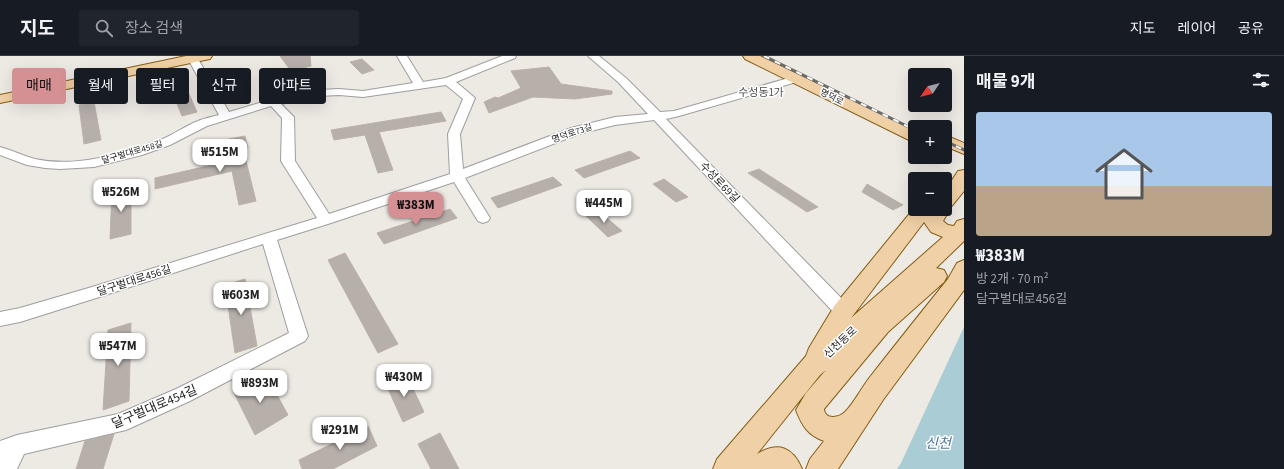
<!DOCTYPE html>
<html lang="ko">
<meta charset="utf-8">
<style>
body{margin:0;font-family:"Source Sans 3","Noto Sans KR",sans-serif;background:#20242c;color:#f1f3f6;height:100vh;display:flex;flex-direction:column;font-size:15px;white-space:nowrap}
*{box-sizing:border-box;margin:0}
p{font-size:13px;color:#9ea1a6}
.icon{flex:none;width:22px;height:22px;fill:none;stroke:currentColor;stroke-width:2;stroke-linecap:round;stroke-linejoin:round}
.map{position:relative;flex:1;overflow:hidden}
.side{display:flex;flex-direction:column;background:#171b24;width:320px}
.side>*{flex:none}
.hud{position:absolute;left:12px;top:12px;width:380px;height:36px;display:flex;gap:8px}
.needle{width:26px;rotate:235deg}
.buttons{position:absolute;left:908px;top:12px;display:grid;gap:8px}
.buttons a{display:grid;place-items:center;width:44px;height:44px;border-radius:4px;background:#171b24;box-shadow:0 4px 16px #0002;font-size:20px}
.price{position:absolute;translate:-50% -34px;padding:0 9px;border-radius:8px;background:#fff;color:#222;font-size:13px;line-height:26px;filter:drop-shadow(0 1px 2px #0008)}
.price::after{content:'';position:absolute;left:50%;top:24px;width:12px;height:9px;margin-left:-6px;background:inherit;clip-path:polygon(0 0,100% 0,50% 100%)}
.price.active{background:#d59093;color:#111}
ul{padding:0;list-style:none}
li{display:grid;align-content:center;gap:8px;height:212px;padding:0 12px}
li+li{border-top:1px solid #363941}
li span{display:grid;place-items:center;height:124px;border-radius:4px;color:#555}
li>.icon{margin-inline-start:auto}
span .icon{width:72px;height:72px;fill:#fffc;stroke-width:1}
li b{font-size:17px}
h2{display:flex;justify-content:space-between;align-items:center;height:48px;padding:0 12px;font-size:17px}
.pill{padding:0 14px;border-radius:4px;background:#171b24;box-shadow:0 4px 16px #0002;font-size:14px;line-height:36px}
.pill.active{background:#d59093;color:#111}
header{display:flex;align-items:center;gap:24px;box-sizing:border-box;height:56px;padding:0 20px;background:#171b24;border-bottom:1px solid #363941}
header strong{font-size:19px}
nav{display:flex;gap:22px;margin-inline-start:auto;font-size:14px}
.search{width:280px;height:36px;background:#20242c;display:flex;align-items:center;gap:10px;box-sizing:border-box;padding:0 14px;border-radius:4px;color:#9ea1a6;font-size:15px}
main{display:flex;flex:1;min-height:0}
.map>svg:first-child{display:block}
.water{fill:#aaccd5}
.building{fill:#b6afaa;stroke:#bdb1a8}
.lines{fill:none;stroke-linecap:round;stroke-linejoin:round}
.minor-casing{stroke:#9e9e9e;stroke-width:2}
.major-casing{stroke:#845d12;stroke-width:2}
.minor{fill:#fff;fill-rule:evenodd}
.major{fill:#f0d0a6;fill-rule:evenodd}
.rail-casing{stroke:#6b6b6b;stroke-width:3}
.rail{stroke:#fff;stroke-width:2;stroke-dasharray:6;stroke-linecap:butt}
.labels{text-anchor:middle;stroke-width:3;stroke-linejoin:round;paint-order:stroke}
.far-street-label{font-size:9px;fill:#1d1d1d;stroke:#fff}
.far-quarter-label{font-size:11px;fill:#505050;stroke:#fff}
.street-label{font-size:11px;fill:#1d1d1d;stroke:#fff}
.near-street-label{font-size:13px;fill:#1d1d1d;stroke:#fff}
.near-water-label{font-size:14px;font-style:italic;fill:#52779a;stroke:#fff}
</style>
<header>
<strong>지도</strong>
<div class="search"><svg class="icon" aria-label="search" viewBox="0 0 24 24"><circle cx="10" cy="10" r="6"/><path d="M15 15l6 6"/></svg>장소 검색</div>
<nav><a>지도</a><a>레이어</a><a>공유</a></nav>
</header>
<main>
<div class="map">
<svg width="964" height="413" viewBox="0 0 964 413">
<rect width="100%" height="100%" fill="#edeae4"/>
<path class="water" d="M964 271V413H897L901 407Z"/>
<path class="building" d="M280 0H310L311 10 291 15Z
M362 3 374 14 362 18 350 6Z
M549 11 561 28 612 35V38L575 43 533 41 489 57 484 46 495 41 498 42 521 32 511 15Z
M290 21 300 33 287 37 277 24Z
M182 22 197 56 182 60 168 26Z
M94 46 101 84 84 88 79 49Z
M441 56 446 65 379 76 393 114 378 117 365 79 334 84 331 74Z
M245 80 248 92 243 93 256 145 239 149 232 115 155 133V122L234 104 229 83Z
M630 95 640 102 584 122 575 114Z
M759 113 818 151 807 156 748 117Z
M553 121 562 129 498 152 491 142Z
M664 123 688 141 676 146 653 128Z
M867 128 903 149 893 154 862 136Z
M131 130V178L110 183 112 134Z
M450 153 457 162 384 188 377 177Z
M599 155 622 175 608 181 586 160Z
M345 197 398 288 378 297 328 204Z
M245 223 257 290 235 297 225 229Z
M131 267 129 345 103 354 108 274Z
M265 317 288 359 255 379 233 335Z
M406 318 424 356 403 366 385 326Z
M368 370 377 390 333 413H302L299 404Z
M440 377 459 413H431L418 388Z
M114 378 103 413H76L85 385Z"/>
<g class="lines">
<defs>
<path id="minor" d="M193 0 198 3 229 56 273 43 319 34 339 33 363 35 413 27 397 0H407L423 26 446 22 502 0H516L515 2 456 26 475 42 460 78 463 113 571 72 615 61 648 58 618 26 588 0H599L626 22 660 56 674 55 792 21H800L801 23 800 25 679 60 666 63 849 250 852 255 849 260 843 262 837 260 654 64 615 69 579 78 465 122 490 162 488 165 483 167 478 165 454 126 331 167 277 184 308 280 305 285 190 345 126 374 24 398 17 413H0V385L17 379 118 358 176 333 289 277 263 188 93 243 20 266 0 270V256L20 252 92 231 317 162 281 105 282 62 271 50 207 70 170 89 142 99 94 111 60 113 45 112 27 109 0 99V91C12 94 23 100 35 103 76 112 122 98 160 84 173 79 185 70 198 65 205 62 212 61 219 59L188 3ZM446 29 463 43 448 78 450 118 329 158 295 105 294 61 281 48 319 40 339 39 363 41Z"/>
<path id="major" d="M186 0H212L210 3 205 4 0 47V39Z
M743 0H760L915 75V86L909 84 745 3Z
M945 79 964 87V98L945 90Z
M964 114V135L950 152V153L943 165 948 169 954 170 957 165 964 163V185L936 212 944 214 947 220 944 226 888 276 824 353C825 364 839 362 845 356 854 347 862 331 870 321 896 288 922 255 948 223L957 207 964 204V234L883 344 838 413H806L810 403 824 385C808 379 802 370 796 354L806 337 826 314 820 319 757 398C778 385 793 391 802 413H713L717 403 806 300 809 292 835 249 915 151V153H945V135L958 115ZM924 166 931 176 943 181 851 262Z"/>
</defs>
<use href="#minor" class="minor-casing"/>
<use href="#major" class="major-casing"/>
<use href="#minor" class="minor"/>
<use href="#major" class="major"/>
<defs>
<path id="rail" d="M764 0 915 74
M945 85 964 94"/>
</defs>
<use href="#rail" class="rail-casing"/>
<use href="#rail" class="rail"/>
</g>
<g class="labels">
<g class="far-street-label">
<text transform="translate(832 41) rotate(27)" y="3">명덕로</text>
<text transform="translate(572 77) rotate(-19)" y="3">명덕로73길</text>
<text transform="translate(132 96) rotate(-16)" y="3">달구벌대로458길</text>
</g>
<g class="far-quarter-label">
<text x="761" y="40">수성동1가</text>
</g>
<g class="street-label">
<text transform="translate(720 126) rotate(46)" y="4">수성로69길</text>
<text transform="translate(134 224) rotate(-18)" y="4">달구벌대로456길</text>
<text transform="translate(840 286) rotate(-43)" y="4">신천동로</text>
</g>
<g class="near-street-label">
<text transform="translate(154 350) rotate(-23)" y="5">달구벌대로454길</text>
</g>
<g class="near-water-label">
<text x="938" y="392">신천</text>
</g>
</g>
</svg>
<div class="buttons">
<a><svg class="needle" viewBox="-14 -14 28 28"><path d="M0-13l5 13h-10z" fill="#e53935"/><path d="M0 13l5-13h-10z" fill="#9ea1a6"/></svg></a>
<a>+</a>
<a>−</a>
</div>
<b class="price" style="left:220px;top:117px">₩515M</b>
<b class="price" style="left:121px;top:157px">₩526M</b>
<b class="price" style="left:604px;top:168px">₩445M</b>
<b class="price active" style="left:416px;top:170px">₩383M</b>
<b class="price" style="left:241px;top:260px">₩603M</b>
<b class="price" style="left:118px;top:311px">₩547M</b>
<b class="price" style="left:404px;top:342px">₩430M</b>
<b class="price" style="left:260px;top:348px">₩893M</b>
<b class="price" style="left:340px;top:395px">₩291M</b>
<div class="hud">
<a class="pill active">매매</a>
<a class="pill">월세</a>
<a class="pill">필터</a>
<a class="pill">신규</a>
<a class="pill">아파트</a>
</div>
</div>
<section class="side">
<h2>매물 9개<svg class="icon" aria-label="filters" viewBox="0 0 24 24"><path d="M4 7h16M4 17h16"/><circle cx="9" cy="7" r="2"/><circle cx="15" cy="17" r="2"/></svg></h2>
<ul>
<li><span style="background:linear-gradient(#a9c7e8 60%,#b9a48a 0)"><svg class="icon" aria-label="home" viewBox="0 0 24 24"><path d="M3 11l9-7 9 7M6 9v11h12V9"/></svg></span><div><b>₩383M</b><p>방 2개 · 70 m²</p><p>달구벌대로456길</p></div></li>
</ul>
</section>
</main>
